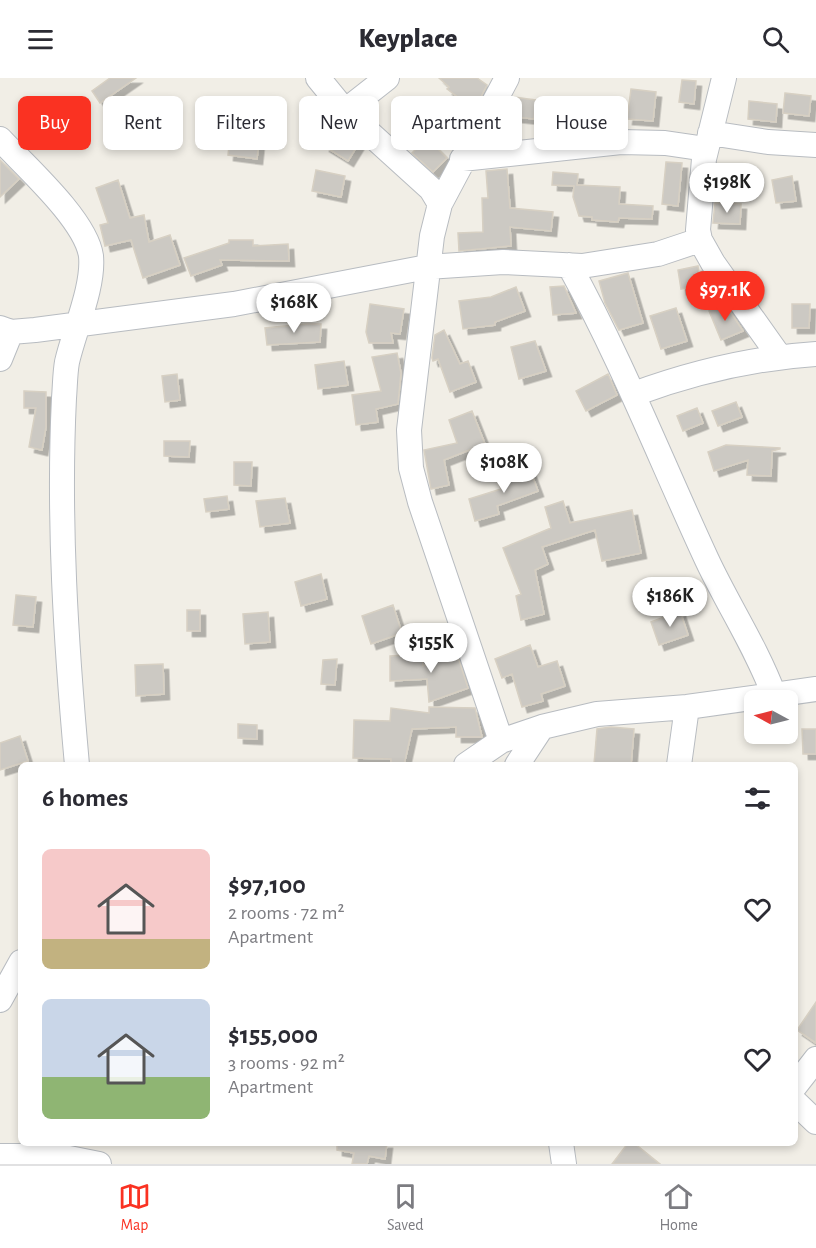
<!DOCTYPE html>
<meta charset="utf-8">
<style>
body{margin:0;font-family:"Alegreya Sans",sans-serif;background:#f2f2f3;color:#2b2b33;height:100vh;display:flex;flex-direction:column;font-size:22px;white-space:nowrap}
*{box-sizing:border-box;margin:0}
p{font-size:20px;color:#7c7c81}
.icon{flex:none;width:33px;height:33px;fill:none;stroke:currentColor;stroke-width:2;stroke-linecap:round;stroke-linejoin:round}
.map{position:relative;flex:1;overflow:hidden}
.details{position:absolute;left:18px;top:684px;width:780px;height:384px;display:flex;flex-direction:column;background:#fff;border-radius:9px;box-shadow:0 3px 9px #0003}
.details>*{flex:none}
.guide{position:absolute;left:18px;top:18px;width:780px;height:54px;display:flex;gap:12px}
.needle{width:39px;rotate:277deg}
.buttons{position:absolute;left:744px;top:612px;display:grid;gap:12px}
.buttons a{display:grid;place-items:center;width:54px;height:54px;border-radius:9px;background:#fff;box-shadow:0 3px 9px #0003;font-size:30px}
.price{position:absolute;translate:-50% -51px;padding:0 14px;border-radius:21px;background:#fff;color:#222;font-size:20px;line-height:39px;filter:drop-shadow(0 2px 3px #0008)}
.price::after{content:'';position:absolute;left:50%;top:36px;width:18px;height:14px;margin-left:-9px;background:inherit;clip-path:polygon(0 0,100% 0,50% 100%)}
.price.on{background:#fa3222;color:#fff}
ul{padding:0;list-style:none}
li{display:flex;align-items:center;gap:18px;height:150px;padding:0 24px}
li span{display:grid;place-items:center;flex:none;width:168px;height:120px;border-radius:9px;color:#555}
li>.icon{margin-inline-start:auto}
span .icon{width:72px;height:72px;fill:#fffc;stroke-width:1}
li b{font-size:26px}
h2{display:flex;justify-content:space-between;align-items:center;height:72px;padding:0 24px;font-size:26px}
.pill{padding:0 21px;border-radius:9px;background:#fff;box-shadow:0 3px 9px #0003;font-size:21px;line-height:54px}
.pill.on{background:#fa3222;color:#fff}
header{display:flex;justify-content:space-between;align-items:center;height:78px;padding:0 24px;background:#fff;font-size:27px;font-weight:800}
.menu{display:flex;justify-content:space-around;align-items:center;height:84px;border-top:2px solid #e1e1e2;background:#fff;font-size:16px;color:#7c7c81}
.menu a{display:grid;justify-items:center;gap:3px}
.menu .on{color:#fa3222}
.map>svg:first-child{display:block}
.building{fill:#ccc9c3;stroke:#d7d0c3;stroke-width:1.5;filter:url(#shadow)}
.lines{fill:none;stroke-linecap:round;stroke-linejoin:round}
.minor-casing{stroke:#b8bcc1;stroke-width:26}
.minor{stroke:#fff;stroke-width:24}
</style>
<header><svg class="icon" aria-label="menu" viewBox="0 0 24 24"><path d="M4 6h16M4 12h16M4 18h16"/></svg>Keyplace<svg class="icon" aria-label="search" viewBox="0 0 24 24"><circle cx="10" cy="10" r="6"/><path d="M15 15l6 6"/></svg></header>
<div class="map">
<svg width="816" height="1086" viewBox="0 0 816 1086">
<defs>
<filter id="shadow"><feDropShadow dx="5.5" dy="5.5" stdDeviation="0" flood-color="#0004"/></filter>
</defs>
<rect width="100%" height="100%" fill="#f1eee6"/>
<path class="building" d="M110 0H136L100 25 92 13Z
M439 0H477L487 7 472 36 464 30 467 26 447 11 449 9Z
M682 2 696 3 694 26 679 24Z
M631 11 656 14 653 43 627 41Z
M785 15 811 18 809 38 783 35Z
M513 19 536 22 534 41 508 38Z
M561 19 586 20 584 43 559 42Z
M316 20 332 39 330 41 359 65 348 83 324 68 330 58 306 29Z
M150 23 173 46 151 65 128 44Z
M749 23 777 26 776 44 748 41Z
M231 49 260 53 257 81 228 77Z
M427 60 447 80 433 94 412 75Z
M0 82 19 101 0 119Z
M666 84 682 85 678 128 662 126Z
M507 91 510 130 553 134 551 153 510 149 511 168 459 173 458 155 483 154 482 120H488L486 93Z
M316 92 345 98 341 119 312 113Z
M553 94 578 96 577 107 620 109 619 126 653 128 652 141 619 140 618 144 592 142V139L579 138 573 119 574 108 552 107Z
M792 98 796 123 776 125 772 102Z
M118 102 130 140 144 137 149 164 170 157 180 187 143 200 131 162 105 168 100 147 108 145 96 110Z
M715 125 741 126 740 146 713 145Z
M229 162H253V168L288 166 289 183 220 182 222 187 191 198 184 180 229 165Z
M698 188 701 207 681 211 678 192Z
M628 195 643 245 619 252 605 225 599 203Z
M564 208 576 235 553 237 550 209Z
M516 209 525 233 495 244V247L463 251 459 223 491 219Z
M370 226 404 231 400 256 391 255 393 265H369L366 254Z
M725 226 743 253 721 262 709 233Z
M792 226H810L809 250H792Z
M676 230 687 263 661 271 650 238Z
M306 246H321L320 264 267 267 265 250Z
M444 252 460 286 468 283 476 304 450 314 438 281 433 283 432 280 435 257Z
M535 263 546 293 519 301 511 269Z
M397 275 401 295 398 326 376 331 378 344 356 347 352 317 381 313 372 279Z
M344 283 348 307 318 311 315 287Z
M177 296 180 322 165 324 162 298Z
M608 296 617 317 586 333 576 313Z
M24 313 46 314V349L42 372 29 369 36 330H24Z
M736 324 742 339 718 348 712 333Z
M697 330 703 345 683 353 677 338Z
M472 333 485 366 444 382 449 407 431 411 424 372 457 365 449 342Z
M164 363H190L189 379 164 378Z
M726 367 780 370V371L772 373 771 398 747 397 748 382 714 393 708 374Z
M234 384H252L251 408 234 407Z
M529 389 538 413 497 428 499 436 475 443 469 421 501 411 497 400Z
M227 418 229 431 206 434 204 421Z
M285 420 290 445 260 449 256 423Z
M563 423 570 445 632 432 641 475 602 483 595 452 542 469 548 486 535 492 544 536 521 542 516 518 521 516 503 470 551 450 545 429Z
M321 496 327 521 301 528 295 504Z
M16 517 36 519 33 549 13 547Z
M393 527 402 555 371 566 362 538Z
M187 532H200V553H187Z
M680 533 688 557 659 567 651 544Z
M268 534 270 564 245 566 243 536Z
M530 567 538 589 557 583 565 608 541 616 543 623 522 629 512 596 502 600 495 581Z
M456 573 468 610 429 624 427 601 390 603V578L422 576 423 588Z
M337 581 335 607 321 606 323 582Z
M163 586 164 616 136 618 135 587Z
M429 629 475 630 482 659H456V649L412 651 404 687H391V681L353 680 354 642 390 643 391 630 429 635Z
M238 646 257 647V661L238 660Z
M611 649 634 651 631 687 594 686 597 651Z
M802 651H816V676H803Z
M20 658 28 683 0 692V665Z
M816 924V965L797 952Z
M337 1065H387L385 1081 369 1078 367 1086H352L354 1075 337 1072Z
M628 1065H634L660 1086H612Z"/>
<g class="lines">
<defs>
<path id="minor" d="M318 0 345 33 431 111 440 126
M724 0 704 81 698 152 700 162 713 185 779 278
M345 33 387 0
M710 55 768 64 816 67
M0 61C25 88 86 142 91 178 94 209 74 253 67 284 65 295 65 308 64 320 58 442 66 566 77 687
M462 81 621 64 665 65 706 71
M569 187C622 283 661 383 707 482 728 527 756 569 774 617
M0 250 11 254 35 252 234 226 427 189 503 184 582 188 658 176 700 162
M0 281 11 254
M634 316C694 294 752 280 816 276
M501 663 420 424 411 390 409 352 432 158 440 126 507 0
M466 687 501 663 542 649 597 636 687 629 816 611
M517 687 542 649
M679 687 687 629
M0 922 21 884
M795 1008 816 981
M795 1024 816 1044
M561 1065 564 1086
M0 1078H59L99 1086"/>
</defs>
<use href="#minor" class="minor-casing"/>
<use href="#minor" class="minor"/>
</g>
</svg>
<div class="buttons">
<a><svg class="needle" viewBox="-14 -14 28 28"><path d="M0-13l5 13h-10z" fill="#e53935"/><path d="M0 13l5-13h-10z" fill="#7c7c81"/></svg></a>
</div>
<b class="price" style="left:727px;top:136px">$198K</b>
<b class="price on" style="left:725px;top:244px">$97.1K</b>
<b class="price" style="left:294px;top:256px">$168K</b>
<b class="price" style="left:504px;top:416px">$108K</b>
<b class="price" style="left:670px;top:550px">$186K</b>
<b class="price" style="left:431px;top:596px">$155K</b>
<div class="guide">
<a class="pill on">Buy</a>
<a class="pill">Rent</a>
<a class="pill">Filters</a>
<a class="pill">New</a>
<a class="pill">Apartment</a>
<a class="pill">House</a>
</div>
<section class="details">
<h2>6 homes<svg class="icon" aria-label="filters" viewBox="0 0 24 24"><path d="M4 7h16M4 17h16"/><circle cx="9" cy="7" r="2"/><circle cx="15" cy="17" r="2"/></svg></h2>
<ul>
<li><span style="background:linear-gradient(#f6c9c9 75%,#c2b280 0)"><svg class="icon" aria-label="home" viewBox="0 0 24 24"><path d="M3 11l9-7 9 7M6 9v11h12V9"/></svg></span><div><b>$97,100</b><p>2 rooms · 72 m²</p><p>Apartment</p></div><svg class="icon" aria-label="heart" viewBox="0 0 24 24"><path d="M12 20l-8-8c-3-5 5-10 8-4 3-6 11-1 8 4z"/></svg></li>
<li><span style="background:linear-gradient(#c9d6e8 65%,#8fb573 0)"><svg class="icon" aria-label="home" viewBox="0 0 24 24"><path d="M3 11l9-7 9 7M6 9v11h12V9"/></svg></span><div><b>$155,000</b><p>3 rooms · 92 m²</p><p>Apartment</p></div><svg class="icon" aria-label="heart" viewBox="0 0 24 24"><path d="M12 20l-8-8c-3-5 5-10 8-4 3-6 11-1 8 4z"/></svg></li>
</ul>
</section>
</div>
<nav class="menu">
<a class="on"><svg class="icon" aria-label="map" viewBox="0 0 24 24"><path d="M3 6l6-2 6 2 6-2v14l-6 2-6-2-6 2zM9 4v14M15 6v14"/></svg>Map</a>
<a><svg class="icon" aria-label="saved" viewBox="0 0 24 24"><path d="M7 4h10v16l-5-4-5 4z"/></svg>Saved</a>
<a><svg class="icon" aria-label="home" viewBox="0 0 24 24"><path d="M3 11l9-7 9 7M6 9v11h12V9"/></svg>Home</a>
</nav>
